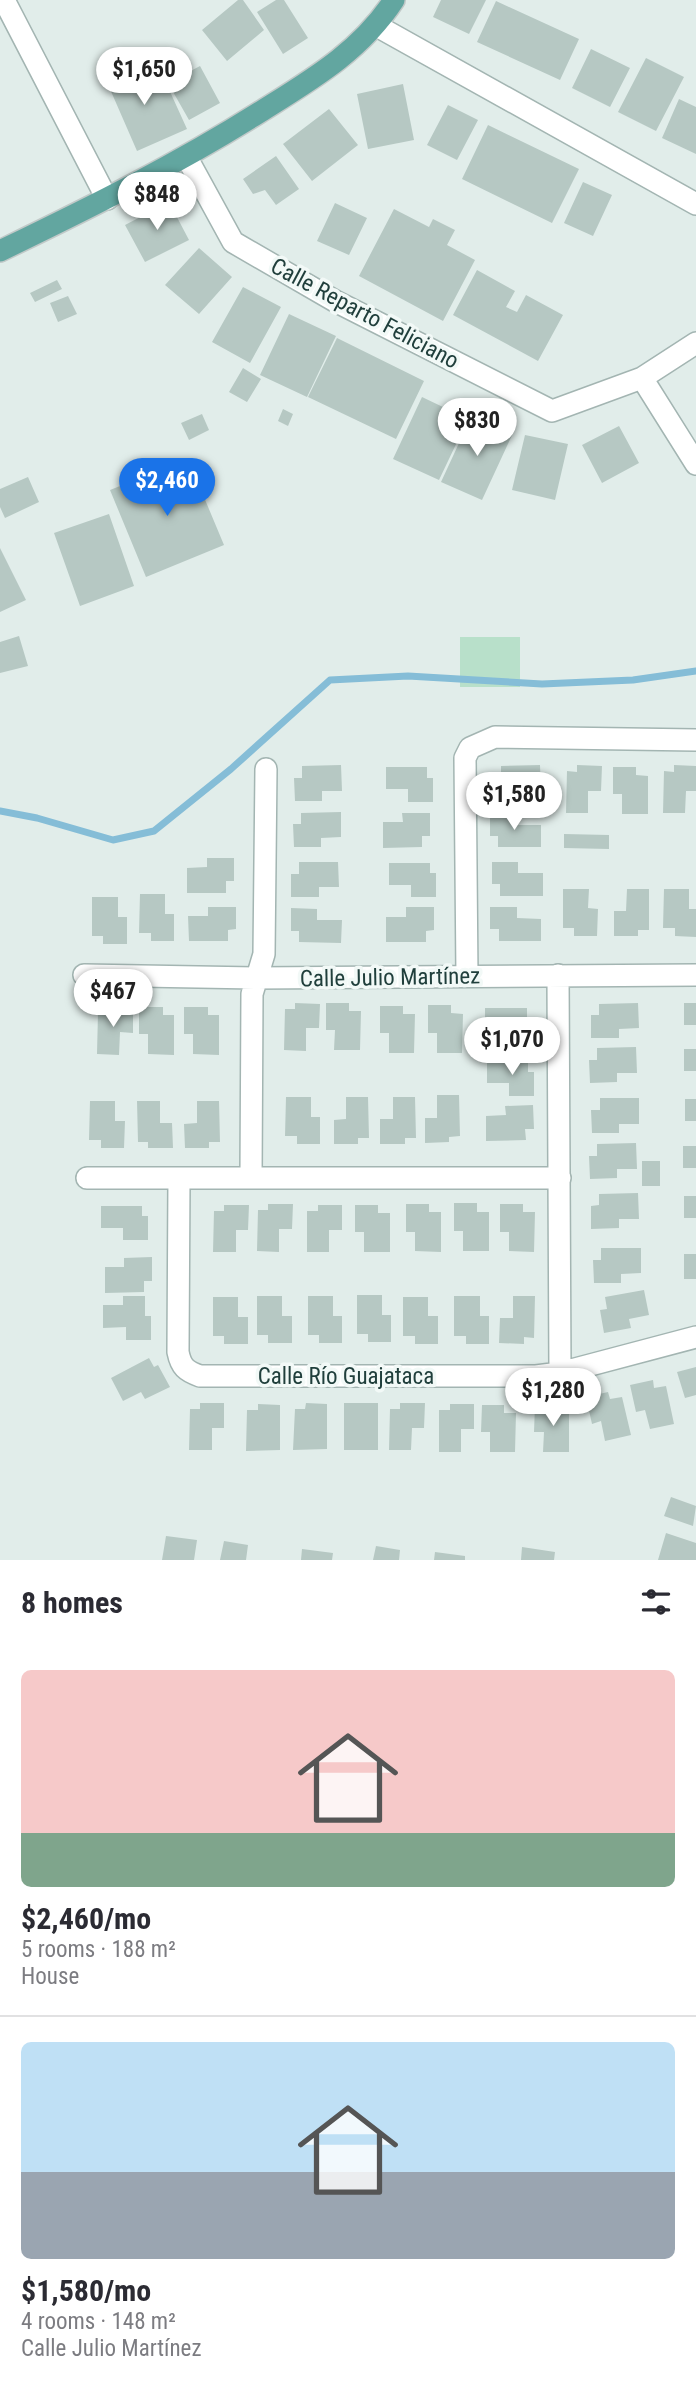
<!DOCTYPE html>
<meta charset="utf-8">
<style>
body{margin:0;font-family:"Roboto Condensed",sans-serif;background:#f2f2f3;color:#2b2b33;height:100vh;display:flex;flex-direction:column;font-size:26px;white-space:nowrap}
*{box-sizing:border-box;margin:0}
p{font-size:23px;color:#7c7c81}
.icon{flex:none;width:38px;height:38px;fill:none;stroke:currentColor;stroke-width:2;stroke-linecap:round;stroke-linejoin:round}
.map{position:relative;height:1560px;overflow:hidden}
.sheet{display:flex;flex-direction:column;background:#fff;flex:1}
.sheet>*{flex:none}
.price{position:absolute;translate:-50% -60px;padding:0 16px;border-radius:24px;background:#fff;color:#222;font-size:23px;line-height:46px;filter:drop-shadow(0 2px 4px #0008)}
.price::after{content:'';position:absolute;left:50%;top:42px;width:21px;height:16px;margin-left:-10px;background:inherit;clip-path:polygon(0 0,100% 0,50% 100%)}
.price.selected{background:#1a73e8;color:#fff}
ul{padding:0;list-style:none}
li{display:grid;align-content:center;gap:14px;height:371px;padding:0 21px}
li+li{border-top:2px solid #e1e1e2}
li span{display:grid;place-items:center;height:217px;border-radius:10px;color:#555}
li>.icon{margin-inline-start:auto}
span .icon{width:126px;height:126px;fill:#fffc;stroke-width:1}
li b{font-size:30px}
h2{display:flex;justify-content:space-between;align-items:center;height:84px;padding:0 21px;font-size:30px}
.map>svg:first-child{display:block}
.green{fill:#b8e0ca}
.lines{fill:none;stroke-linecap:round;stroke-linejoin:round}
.stream{stroke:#85bdd7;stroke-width:7}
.building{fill:#b6c8c3}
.street-casing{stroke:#a3b5b2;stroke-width:24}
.primary-casing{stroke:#c1c9c8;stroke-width:24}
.street{stroke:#fff;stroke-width:21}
.primary{stroke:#62a6a0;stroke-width:21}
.labels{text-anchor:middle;stroke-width:7;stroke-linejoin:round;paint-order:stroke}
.street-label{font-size:23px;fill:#203f3c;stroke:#f2f9f7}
</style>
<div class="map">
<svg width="696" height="1560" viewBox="0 0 696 1560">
<rect width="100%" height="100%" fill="#e1edea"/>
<path class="green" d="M460 637H520V687H460Z"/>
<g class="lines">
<path class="stream" d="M0 811 37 818 113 840 154 831 231 769 330 680 408 676 542 684 633 680 696 671"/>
</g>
<path class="building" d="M238 0H243L264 30 227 61 202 30Z
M276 0H284L308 38 283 54 257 12Z
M441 0H486L469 34 433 17Z
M496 1 579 39 560 80 477 42Z
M591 49 630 68 610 107 572 88Z
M646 58 684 77 656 131 618 112Z
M132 60 147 94 167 85 187 129 137 151 103 73Z
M200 66 220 103 189 120 168 83Z
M403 84 414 140 368 149 357 94Z
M679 99 696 107V154L662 138Z
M448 105 478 120 457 160 427 145Z
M329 109 358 145 312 181 283 144Z
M488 125 579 169 552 223 462 179Z
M276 156 299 189 276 205 265 190 253 194 243 179Z
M583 182 612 195 593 236 564 223Z
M169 202 189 240 145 262 125 225Z
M335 203 367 218 349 255 317 241Z
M394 209 429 227 433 219 455 230 447 245 475 260 443 321 359 276Z
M199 248 232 277 199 314 165 285Z
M477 270 515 291 506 307 517 312 526 295 563 315 538 361 453 315Z
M57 280 62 289 35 302 30 293Z
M243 287 281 307 250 363 212 342Z
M68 296 77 314 58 322 50 303Z
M289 314 336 336 307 397 260 375Z
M337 338 424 381 396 439 308 397Z
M243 368 261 379 247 402 229 392Z
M422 397 468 419 439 480 393 459Z
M283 409 293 414 288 426 278 421Z
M202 414 209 430 189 440 181 423Z
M472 415 513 433 482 500 441 482Z
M619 426 639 463 602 483 582 445Z
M525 435 568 444 555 500 512 490Z
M188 459 224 545 146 577 110 490Z
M28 477 39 502 5 518 0 507V489Z
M109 514 134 586 80 606 54 533Z
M0 548 26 600 0 612Z
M19 636 28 666 0 673V642Z
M341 765 342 791H322V801H295L294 778H302V766Z
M540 765 541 791H521V801H493V778H501V766Z
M577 765 602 766 601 791H588V813H566L567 771 577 772Z
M674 765 696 766V791H686L685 813H663L664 771 674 772Z
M386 767H427V778H433V802H408V789H386Z
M613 767H636V775L648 776V814H622V794H613Z
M341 812V837L321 838V847H294L293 824H301V813Z
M402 813H430V836H422V847L383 848V822H403Z
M490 813H516V825H541V847H498V836H490Z
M564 834 609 835V849L564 848Z
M207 858H234V881H226V893H187V868L207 867Z
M299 862H338L339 887H319V897H291V874H299Z
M492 862H518V873H543V896H500V884H492Z
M389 863H430V873H436V897H411V885H389Z
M563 889H589L588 908 598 909 597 936H574V928H563Z
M627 889H649V930H638V936H614V911H626Z
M664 889H689V909H696V937L675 936V928H663Z
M140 894H165V914H174V941H151V933H139Z
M92 897H118V917H127V944H103V936H92Z
M208 907H236V929L228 930V941H189L188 916H208Z
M406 907H434V930L426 931V942H386V917H406Z
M490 907H517V918L541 919V941H499V929H490Z
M291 908 317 909V920H342L341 943 299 942V931H291Z
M295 1003 320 1004 319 1028H306V1051L284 1050 285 1009H295Z
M326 1003H349V1011H361L360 1050H334L335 1030H326Z
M638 1003 639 1028 619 1029V1038H591V1015H599V1004Z
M684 1003H696V1025H684Z
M428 1005H451V1013L463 1014 462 1053H437V1033H428Z
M380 1006H403V1014H415L414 1053H389V1033H380Z
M109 1007H133V1033L120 1032 119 1055 97 1054 98 1013H109Z
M139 1007H163V1015H174V1055L148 1054V1034H139Z
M184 1007H208V1015H219V1055L193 1054V1034H184Z
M485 1008H527V1018H532V1043H507V1030H485Z
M636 1047 637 1073H617V1082L590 1083 589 1060H597V1048Z
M684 1049H696V1071H684Z
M487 1061H528V1072H534V1096H509V1083H487Z
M437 1095H459L460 1136 449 1137V1142L425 1143V1118H437Z
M286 1097H311V1117H320V1144H297V1136H285Z
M346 1097H368L369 1138H358V1144H334V1120L346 1119Z
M393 1097H415L416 1138H405V1144H380V1119H393Z
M600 1098H639V1124H619V1133H592L591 1110H600Z
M685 1099H696V1121H685Z
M90 1101H115V1121H125L124 1148H101V1140H89Z
M137 1101H160V1123H172L173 1148H148V1142H138Z
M197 1101H219L220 1142H209V1148H185L184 1124 197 1123Z
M533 1105 534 1129H525L526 1140 486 1141V1116L506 1115 505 1106Z
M636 1143 637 1169H617V1178L590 1179 589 1156H597V1144Z
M683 1146H696V1168H683Z
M642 1161H660V1186H642Z
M638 1193 639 1219H619V1228L591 1229V1206L599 1205V1194Z
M684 1196H696V1218H684Z
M454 1203H477V1212H489V1251H463V1231H454Z
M268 1204H293L292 1229H279V1252L257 1251 258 1210H268Z
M406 1204H429V1212H441V1252L415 1251V1232H406Z
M500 1204H523V1212H535L534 1252 509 1251V1232H500Z
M224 1205H249L248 1230H236V1252H213L214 1211H224Z
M318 1205H342V1230H329V1252H307V1211H318Z
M355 1205H378V1213H390V1252H364V1232H355Z
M101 1206H142V1216H148V1240H123V1228H101Z
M601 1248H641V1273L621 1274V1283H594L593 1260H601Z
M684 1254H696V1279H684Z
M152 1257V1281H144V1292L105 1293V1267H124V1258Z
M644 1290 649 1315 629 1319 631 1328 604 1333 600 1310 607 1309 605 1297Z
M357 1295H382V1315H391V1342H368V1334H357Z
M123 1296H145V1316H151V1340H126V1327L103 1328V1305H123Z
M257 1296H282V1316H292V1343H268V1335H257Z
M308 1296H333V1316H342V1343H319V1335H308Z
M454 1296H480V1316H489V1344H466V1336H454Z
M513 1296H535L534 1338 524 1337V1344L499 1343 500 1318H513Z
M213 1297H238V1317H248V1344H224V1336H213Z
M403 1297H428V1316H438V1344H415V1336H403Z
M149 1358 154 1367 158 1365 170 1387 145 1399 141 1392 123 1401 111 1378Z
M696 1367V1395L685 1398 677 1372Z
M653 1380 654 1388 666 1386 674 1424 650 1429 645 1410 636 1412 630 1385Z
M608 1392 610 1399 622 1397 631 1435 605 1441 601 1421 592 1424 586 1397Z
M200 1403H224V1428H212V1450H189L190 1409H200Z
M306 1403 327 1404V1449L293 1450 295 1409H305Z
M344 1403H378V1450H344Z
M400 1403H425L424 1428H412L411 1450H389L390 1409H400Z
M258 1404 280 1405V1450L246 1451 247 1410H258Z
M450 1404H474V1429H461V1452H439V1410H450Z
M482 1405H504V1413H516L515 1452H490V1432H481Z
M535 1405H558V1413H569V1452H543L544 1432H534Z
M671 1497 696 1506 693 1526 664 1516Z
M666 1533 696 1543V1560H658Z
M166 1536 197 1540 194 1560H162Z
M224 1541 248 1545 246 1560H220Z
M376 1546 400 1550 399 1560H373Z
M522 1547 555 1552 554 1560H521Z
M302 1549 333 1553 332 1560H301Z
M435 1552 465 1556V1560H434Z"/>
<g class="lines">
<defs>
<path id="street" d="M4 0 107 199
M377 26 696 204
M187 158 233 242 335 301 552 411 642 378 696 343
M642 378 696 464
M84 975 255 978 696 975
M558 975 560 1373
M467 976 465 758 470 748 495 737 696 740
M87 1178H560
M179 1178 178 1352C181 1367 186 1371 200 1376H536L560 1373 696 1337
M251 1178 252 994 264 954 266 769"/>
<path id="primary" d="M0 251C89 208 176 165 260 112 311 80 360 52 394 0"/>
</defs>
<use href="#street" class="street-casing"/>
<use href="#primary" class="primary-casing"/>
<use href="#street" class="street"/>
<use href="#primary" class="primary"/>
</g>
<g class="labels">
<g class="street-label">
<text transform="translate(365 313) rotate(28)" y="8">Calle Reparto Feliciano</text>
<text transform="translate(390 977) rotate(-1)" y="8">Calle Julio Martínez</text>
<text x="346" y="1384">Calle Río Guajataca</text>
</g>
</g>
</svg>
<b class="price" style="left:144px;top:107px">$1,650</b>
<b class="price" style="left:157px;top:232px">$848</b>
<b class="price" style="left:477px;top:458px">$830</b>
<b class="price selected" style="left:167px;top:518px">$2,460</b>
<b class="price" style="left:514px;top:832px">$1,580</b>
<b class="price" style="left:113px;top:1029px">$467</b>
<b class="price" style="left:512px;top:1077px">$1,070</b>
<b class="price" style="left:553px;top:1428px">$1,280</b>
</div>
<section class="sheet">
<h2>8 homes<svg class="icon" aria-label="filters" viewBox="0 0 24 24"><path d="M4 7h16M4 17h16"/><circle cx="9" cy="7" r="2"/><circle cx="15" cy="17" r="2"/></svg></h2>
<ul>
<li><span style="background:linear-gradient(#f6c9c9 75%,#7fa58c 0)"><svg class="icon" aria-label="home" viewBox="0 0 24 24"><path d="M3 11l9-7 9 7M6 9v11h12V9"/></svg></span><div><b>$2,460/mo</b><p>5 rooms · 188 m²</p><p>House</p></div></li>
<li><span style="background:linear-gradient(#bfe0f5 60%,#9aa5b1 0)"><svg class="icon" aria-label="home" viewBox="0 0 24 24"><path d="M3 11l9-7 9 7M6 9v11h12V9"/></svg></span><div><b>$1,580/mo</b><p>4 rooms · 148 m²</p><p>Calle Julio Martínez</p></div></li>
</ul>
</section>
